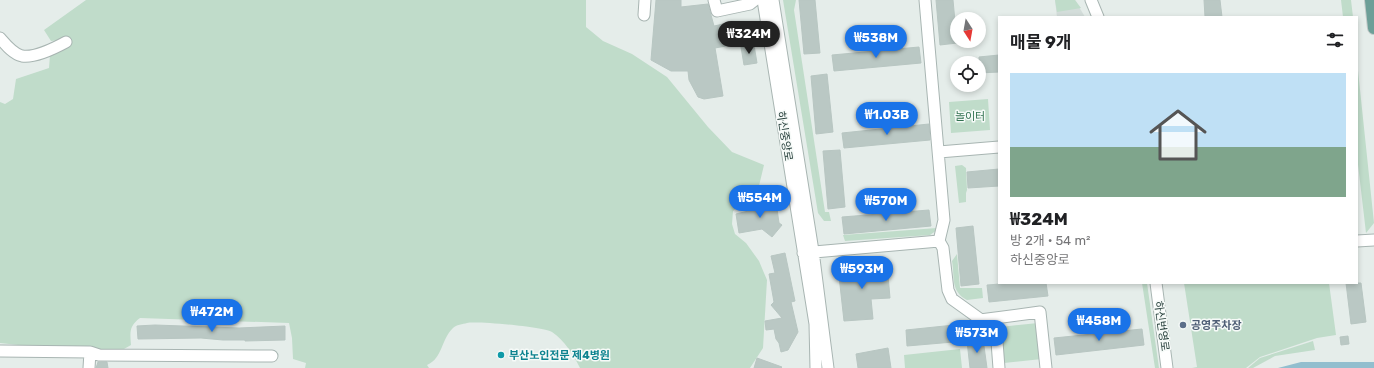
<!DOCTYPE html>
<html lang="ko">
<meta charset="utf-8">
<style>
body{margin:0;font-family:Rubik,"Noto Sans KR",sans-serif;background:#f6f6f6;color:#202124;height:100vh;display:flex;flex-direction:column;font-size:15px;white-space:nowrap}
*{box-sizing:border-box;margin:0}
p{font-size:13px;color:#757577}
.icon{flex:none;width:22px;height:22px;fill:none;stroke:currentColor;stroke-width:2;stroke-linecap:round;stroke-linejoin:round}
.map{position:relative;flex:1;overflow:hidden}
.panel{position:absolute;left:998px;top:16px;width:360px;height:268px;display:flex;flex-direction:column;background:#fff;border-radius:0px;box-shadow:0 2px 6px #0003}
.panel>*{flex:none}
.needle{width:26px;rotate:169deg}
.buttons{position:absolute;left:950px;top:12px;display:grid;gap:8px}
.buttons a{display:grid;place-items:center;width:36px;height:36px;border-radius:50%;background:#fff;box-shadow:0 2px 6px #0003;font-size:20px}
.price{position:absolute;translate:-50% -34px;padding:0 9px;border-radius:14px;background:#1a73e8;color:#fff;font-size:13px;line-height:26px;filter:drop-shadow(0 1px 2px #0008)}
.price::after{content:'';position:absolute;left:50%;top:24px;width:12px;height:9px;margin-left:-6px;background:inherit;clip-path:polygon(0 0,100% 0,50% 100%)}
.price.on{background:#222;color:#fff}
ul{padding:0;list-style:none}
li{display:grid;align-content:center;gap:8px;height:212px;padding:0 12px}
li span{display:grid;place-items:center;height:124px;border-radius:0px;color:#555}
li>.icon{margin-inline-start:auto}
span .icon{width:72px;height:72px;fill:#fffc;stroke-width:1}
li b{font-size:17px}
h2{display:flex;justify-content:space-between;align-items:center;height:48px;padding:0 12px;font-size:17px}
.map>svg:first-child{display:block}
.built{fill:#d3ddda}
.green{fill:#c0dcca}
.water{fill:#92bece}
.building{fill:#bac8c4;stroke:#b8c6c2}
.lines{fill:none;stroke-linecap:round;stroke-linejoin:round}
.minor-casing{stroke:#a8b5b2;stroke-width:13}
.major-casing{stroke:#c2c9c8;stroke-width:14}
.minor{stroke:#fff;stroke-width:11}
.major{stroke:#6d9f98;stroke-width:12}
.service-dot{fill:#5c6f8a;stroke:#f6faf8;stroke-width:1.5}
.culture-dot{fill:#0f9aa8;stroke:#f6faf8;stroke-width:1.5}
.labels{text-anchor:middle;stroke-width:3;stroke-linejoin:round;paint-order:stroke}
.park-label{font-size:11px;fill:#327251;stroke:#f6faf8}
.street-label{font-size:11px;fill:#253e3a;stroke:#f6faf8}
.service-label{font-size:11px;font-weight:bold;fill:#4e5e75;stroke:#f6faf8;text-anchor:start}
.culture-label{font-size:11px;font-weight:bold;fill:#0d838f;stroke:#f6faf8;text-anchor:start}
</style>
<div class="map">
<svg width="1374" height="368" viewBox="0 0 1374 368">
<rect width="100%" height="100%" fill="#e5edea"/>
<path class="built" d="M1055 0H1075L1085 17H1057Z"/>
<path class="green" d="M86 0H586V27L603 41 632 54 667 77 708 127 732 152 764 165 758 190 733 211 732 224 735 234 746 243 759 261 767 280 763 348 750 368H580C573 354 565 341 552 332 545 327 477 321 467 323 463 324 456 325 453 328 441 339 443 358 427 365L429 368H305L306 363 293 359 292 338 289 323 140 318C129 326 130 332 131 345L124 349H55L0 343V102L5 104 13 99 16 79 49 68 50 55 60 40 51 41 44 30Z
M783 0H796L794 10 825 212H829L831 221H824L818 213Z
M1055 0H1075L1081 8 1057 12Z
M1341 0H1351L1353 17H1343Z
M1357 61 1374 223 1366 233 1357 156Z
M988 99 990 130 951 133 949 102Z
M962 165 966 168 967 190 966 193V202L959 203 955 166Z
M937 228V230L930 235 845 241 843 235Z
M957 254 960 288H982L983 298 967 300C950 291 955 277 952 261Z
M1142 283H1147L1159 368H1155Z
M1184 283H1329L1336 335 1317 338 1260 357 1246 368H1192L1197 367Z
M1038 323 1042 359 1004 363 999 331 1000 327Z
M1313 341 1315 350 1275 356 1253 368H1248L1260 358Z
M960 349 962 368H905L904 355Z"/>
<path class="water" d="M1301 362H1374V368H1278Z"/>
<path class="building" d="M656 0H681V7L708 4 714 26 733 22 737 44 715 48 723 96 704 99 698 97 689 80 688 71H671L651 60Z
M799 0H815L820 53 804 54Z
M936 0H953L957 43 940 45Z
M1204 0H1220L1222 17H1205Z
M754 45 757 63 744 65 741 47Z
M919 47 921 63 834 71 832 55Z
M999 55V72L979 73V57Z
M827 74 833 132 816 134 811 76Z
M929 124 930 140 844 148 842 133Z
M840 150 845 207 828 209 823 151Z
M999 169V186L968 188 967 172Z
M766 197 771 202 780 205 777 209 779 223 782 225 772 237 762 229 739 233 736 214 757 209Z
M929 210 931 226 844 234 842 217Z
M973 226 979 284 961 286 956 228Z
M785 253 795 301 791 302 798 332 788 350 781 352 779 343 776 339 774 329 766 330 765 321 782 318 771 305 774 302 769 274 775 273 771 256Z
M887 264 890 298 871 299 873 319 844 321 838 267Z
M1013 283H1046L1048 296 989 302 987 285Z
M1346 283H1361L1366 322 1351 324Z
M964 324 965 341 907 346 906 330Z
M155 325 239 328 285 326V340L245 341V340H223L201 338 138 339 137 326Z
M1142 329 1144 345 1056 355 1054 338Z
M1348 336 1349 344 1341 345 1340 337Z
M983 339 987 368H970L967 341Z
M888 348 891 368H858L856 354Z
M757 358 782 367 781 368H754Z
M98 362H107L108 368H96Z"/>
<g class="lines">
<defs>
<path id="minor" d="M714 0 717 11 750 4 755 0
M763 0 815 324 816 368
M773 0 813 251 828 368
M1091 0 1098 17
M644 15 645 0
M0 38C6 45 13 54 22 56 35 58 55 48 66 42
M939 152 999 147
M939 241 943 248 948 290 952 299 991 327 997 342 999 368
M1357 241 1374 240
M803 253 939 241 944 220 925 0
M1156 283 1167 368
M980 320 1040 312 1046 368
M0 351 90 352 99 355 272 356
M89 368 90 352"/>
<path id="major" d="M1371 0 1374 28"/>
</defs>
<use href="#minor" class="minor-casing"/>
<use href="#major" class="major-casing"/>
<use href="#minor" class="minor"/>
<use href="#major" class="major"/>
</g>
<circle class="service-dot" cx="1183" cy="325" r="4"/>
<circle class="culture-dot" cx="501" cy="355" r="4"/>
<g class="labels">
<g class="park-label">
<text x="970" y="120">놀이터</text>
</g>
<g class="street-label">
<text transform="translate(785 136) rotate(81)" y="4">하신중앙로</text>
<text transform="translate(1162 326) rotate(82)" y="4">하신번영로</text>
</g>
<g class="service-label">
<text x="1191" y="329">공영주차장</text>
</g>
<g class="culture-label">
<text x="509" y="359">부산노인전문 제4병원</text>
</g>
</g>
</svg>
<div class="buttons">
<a><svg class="needle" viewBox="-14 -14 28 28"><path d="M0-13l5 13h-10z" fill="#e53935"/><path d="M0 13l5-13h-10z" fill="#757577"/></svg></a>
<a><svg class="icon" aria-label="locate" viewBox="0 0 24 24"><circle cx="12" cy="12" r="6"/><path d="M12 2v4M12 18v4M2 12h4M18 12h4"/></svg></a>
</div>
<b class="price on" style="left:749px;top:55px">₩324M</b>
<b class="price" style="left:876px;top:59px">₩538M</b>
<b class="price" style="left:887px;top:136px">₩1.03B</b>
<b class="price" style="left:760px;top:219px">₩554M</b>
<b class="price" style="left:886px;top:222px">₩570M</b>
<b class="price" style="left:862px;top:290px">₩593M</b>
<b class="price" style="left:212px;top:333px">₩472M</b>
<b class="price" style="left:1099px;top:342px">₩458M</b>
<b class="price" style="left:977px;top:354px">₩573M</b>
<section class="panel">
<h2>매물 9개<svg class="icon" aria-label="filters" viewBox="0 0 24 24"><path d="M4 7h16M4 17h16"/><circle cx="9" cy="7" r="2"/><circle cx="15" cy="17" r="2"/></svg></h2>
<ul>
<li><span style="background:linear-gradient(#bfe0f5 60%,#7fa58c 0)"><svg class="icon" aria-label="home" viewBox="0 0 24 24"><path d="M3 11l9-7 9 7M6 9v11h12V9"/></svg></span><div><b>₩324M</b><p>방 2개 · 54 m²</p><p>하신중앙로</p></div></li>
</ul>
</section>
</div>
